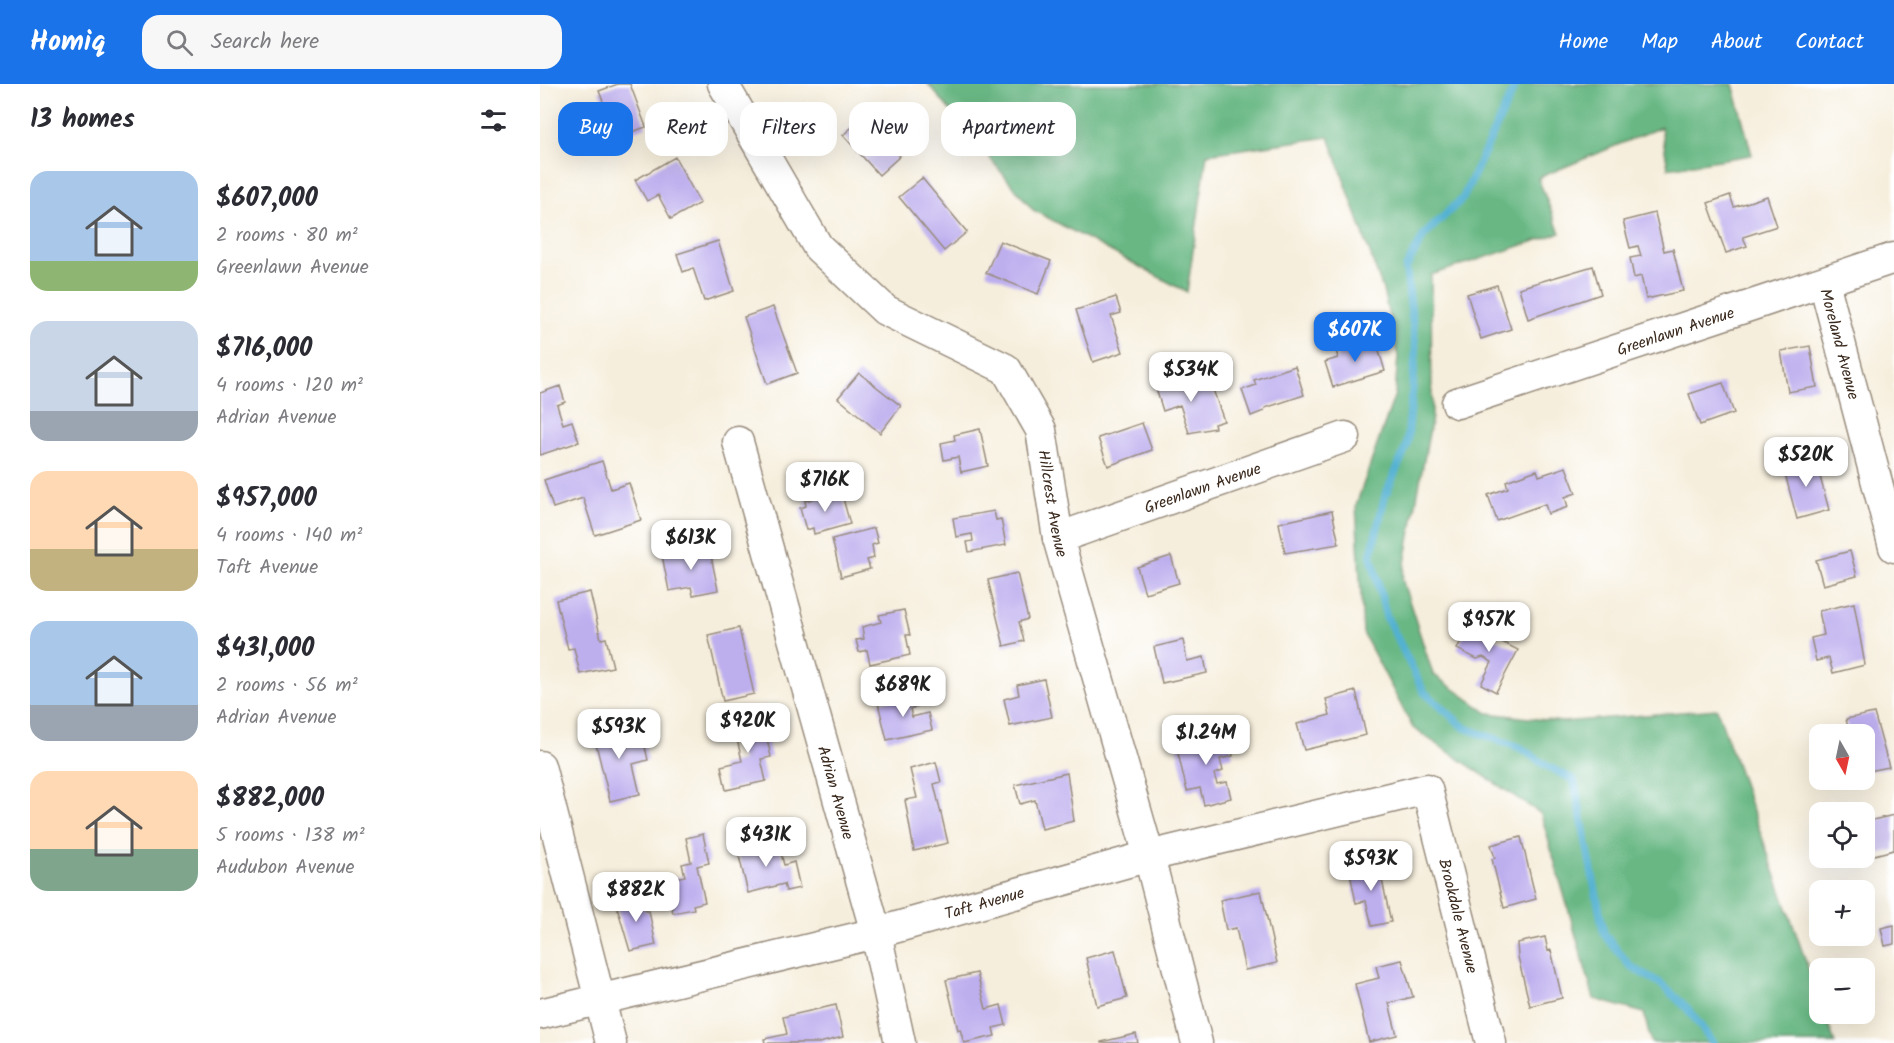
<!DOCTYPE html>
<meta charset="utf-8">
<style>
body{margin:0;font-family:Kalam,sans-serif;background:#f7f7f7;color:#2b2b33;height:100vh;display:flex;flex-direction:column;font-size:22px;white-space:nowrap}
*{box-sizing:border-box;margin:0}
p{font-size:20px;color:#7c7c81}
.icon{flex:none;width:33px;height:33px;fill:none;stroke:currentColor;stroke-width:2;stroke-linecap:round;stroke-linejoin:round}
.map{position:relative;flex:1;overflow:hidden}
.panel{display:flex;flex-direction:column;background:#fff;width:540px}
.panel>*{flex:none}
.hud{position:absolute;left:18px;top:18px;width:570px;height:54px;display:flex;gap:12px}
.needle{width:39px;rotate:171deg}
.buttons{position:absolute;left:1269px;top:640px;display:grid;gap:12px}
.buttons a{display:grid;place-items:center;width:66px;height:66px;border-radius:12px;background:#fff;box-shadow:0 6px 24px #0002;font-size:30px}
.price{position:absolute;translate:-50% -51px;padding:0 14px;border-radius:12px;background:#fff;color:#222;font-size:20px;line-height:39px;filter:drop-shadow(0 2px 3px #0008)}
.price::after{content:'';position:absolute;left:50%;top:36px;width:18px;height:14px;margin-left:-9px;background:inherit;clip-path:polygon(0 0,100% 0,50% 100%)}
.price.selected{background:#1a73e8;color:#fff}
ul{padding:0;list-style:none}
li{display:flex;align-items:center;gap:18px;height:150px;padding:0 30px}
li span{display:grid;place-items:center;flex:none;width:168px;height:120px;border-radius:18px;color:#555}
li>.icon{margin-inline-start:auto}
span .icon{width:72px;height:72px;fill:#fffc;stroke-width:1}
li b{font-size:26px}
h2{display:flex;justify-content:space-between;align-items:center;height:72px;padding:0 30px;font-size:26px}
.tag{padding:0 21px;border-radius:18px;background:#fff;box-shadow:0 6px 24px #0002;font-size:21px;line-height:54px}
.tag.selected{background:#1a73e8;color:#fff}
header{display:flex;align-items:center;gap:36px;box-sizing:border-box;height:84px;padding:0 30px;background:#1a73e8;color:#fff}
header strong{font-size:28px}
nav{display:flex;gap:33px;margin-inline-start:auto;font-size:21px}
.search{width:420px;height:54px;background:#f7f7f7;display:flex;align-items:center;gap:15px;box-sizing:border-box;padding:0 21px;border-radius:18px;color:#7c7c81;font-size:22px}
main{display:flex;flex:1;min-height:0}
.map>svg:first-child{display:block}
.forest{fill:#69b884;stroke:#527151;stroke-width:1.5}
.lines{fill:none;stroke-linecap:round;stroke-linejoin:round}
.stream{stroke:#52b1d1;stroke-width:8}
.building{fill:#bdaeee}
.street-casing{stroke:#988c7d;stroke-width:33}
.street{stroke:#fff;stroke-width:30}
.labels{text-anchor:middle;stroke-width:6;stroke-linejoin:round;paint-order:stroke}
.street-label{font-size:16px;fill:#3b2a1e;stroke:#fff}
</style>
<header>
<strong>Homiq</strong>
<div class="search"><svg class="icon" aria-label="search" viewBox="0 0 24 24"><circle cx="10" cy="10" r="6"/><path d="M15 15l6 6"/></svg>Search here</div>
<nav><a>Home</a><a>Map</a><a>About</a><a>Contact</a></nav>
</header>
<main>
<section class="panel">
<h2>13 homes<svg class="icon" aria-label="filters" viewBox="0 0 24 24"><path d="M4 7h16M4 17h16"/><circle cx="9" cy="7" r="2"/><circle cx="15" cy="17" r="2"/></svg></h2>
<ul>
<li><span style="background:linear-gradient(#a9c7e8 75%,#8fb573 0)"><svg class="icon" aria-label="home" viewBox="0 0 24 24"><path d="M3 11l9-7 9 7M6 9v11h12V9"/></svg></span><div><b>$607,000</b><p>2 rooms · 80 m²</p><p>Greenlawn Avenue</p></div></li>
<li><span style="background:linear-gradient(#c9d6e8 75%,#9aa5b1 0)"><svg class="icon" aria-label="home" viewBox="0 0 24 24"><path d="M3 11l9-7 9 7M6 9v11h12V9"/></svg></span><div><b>$716,000</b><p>4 rooms · 120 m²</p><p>Adrian Avenue</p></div></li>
<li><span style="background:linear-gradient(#ffd9b3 65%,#c2b280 0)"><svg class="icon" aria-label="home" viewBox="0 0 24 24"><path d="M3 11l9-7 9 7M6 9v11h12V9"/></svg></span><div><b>$957,000</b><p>4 rooms · 140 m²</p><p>Taft Avenue</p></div></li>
<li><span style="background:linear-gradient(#a9c7e8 70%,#9aa5b1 0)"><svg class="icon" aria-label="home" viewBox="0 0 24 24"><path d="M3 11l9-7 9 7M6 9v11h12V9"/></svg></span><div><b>$431,000</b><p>2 rooms · 56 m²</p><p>Adrian Avenue</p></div></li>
<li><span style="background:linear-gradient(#ffd9b3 65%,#7fa58c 0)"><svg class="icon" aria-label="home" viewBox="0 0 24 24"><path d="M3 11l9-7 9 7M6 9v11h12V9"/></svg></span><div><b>$882,000</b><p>5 rooms · 138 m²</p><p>Audubon Avenue</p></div></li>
</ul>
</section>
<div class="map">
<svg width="1354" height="959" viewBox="0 0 1354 959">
<rect width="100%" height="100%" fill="#fff"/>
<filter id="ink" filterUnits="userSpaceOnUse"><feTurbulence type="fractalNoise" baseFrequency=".0167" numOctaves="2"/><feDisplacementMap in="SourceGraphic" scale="12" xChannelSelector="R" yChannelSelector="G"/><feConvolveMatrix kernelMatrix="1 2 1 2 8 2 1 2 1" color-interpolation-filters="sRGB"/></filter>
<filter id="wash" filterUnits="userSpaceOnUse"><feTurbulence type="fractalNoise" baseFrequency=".008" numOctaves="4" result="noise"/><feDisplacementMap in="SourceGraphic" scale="24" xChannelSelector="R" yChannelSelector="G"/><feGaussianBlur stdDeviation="1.35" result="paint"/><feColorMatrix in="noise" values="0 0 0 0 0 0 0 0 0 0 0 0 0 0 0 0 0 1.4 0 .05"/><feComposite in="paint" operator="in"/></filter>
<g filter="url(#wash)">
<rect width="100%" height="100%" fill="#f6eedc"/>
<path class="forest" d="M388 0H1193L1212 71 1128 84 1121 43 998 94 1020 149 891 191 892 333 862 495 893 590 948 629 1022 638 1177 625 1279 915 1280 930H1285L1295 959H1111L1104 929 1054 915 1001 730 873 644 823 549 816 421 855 310 858 272 843 206 789 53 667 70 647 208 493 126Z"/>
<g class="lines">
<path class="stream" d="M976 0 923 114 884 151 866 184 876 267 867 361 845 412 831 471 846 532 884 608 925 644 981 664 1005 681 1034 696 1064 850 1091 883 1120 899 1147 924 1173 959"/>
</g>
<g id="blocks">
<path class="building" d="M78 0H90L106 43 77 53 59 7Z
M340 19 352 33 337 46 360 72 339 91 303 51Z
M135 73 160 119 131 135 118 111 107 117 95 96Z
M382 94 427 148 404 167 359 113Z
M1190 111 1194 123 1227 112 1237 142 1203 153 1207 162 1186 169 1168 119Z
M1115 129 1124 167 1133 165 1143 207 1106 215 1101 192 1094 194 1090 174 1101 172 1098 162 1090 164 1083 137Z
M178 157 194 207 164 217 153 184 143 188 137 170Z
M460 157 511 177 498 210 446 189Z
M1053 182 1061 210 988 235 979 204Z
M957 201 971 245 941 255 927 210Z
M576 213 581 229 571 232 583 268 553 278 536 226Z
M233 223 257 289 227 300 204 233Z
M835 254 845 287 793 303 785 278 798 274 796 266Z
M1270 262 1277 303 1248 308 1241 267Z
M755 282 764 311 725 324 724 327 711 332 702 306 716 301 714 296Z
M319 289 361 322 340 349 298 314Z
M630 290 635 305 669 294 684 337 674 340 675 344 649 349 640 321 623 327 613 295Z
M1183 299 1194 329 1160 341 1149 310Z
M20 302 25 318 17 321 23 340 32 337 39 358 0 371V309Z
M602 339 612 366 568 382 558 354Z
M440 345 448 382 421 388 418 373 404 376 401 359 415 356 414 351Z
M1275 374 1289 426 1257 435 1243 382Z
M62 377 71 405 89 399 101 436 55 451 43 414 13 424 4 396Z
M1026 383 1036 409 1025 413 1028 423 1008 430 1005 420 957 437 948 411 968 404 966 397 997 386 999 392Z
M301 407 310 440 274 450 273 444 266 446 260 424 266 422 265 417Z
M454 427 456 436 461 435 466 461 429 468 427 458 433 457 432 450 416 453 413 434Z
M792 427 799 460 745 469 739 439Z
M334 444 338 459 332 461 334 474 327 476 330 485 301 493 292 455Z
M169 462 178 506 153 511 151 503 129 507 122 471Z
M1310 467 1317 492 1283 501 1276 476Z
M631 472 639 499 605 509 597 483Z
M477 489 488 535 479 538 484 557 464 562 448 496Z
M50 508 61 555 66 554 73 583 40 590 34 564 28 565 16 516Z
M1314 519 1325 581 1293 589 1289 574 1276 577 1271 554 1284 551 1279 527Z
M364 526 370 551H366L370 571 330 580 327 566 319 568 316 556 324 555 322 543 341 538 339 531Z
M943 538 956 545 952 553 978 566 956 608 941 600 952 578 943 573 937 575 917 565 929 541 938 546Z
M199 544 214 610 183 617 168 551Z
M643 556 647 577 664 573 667 589 622 599 614 563Z
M504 595 512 633 470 642 464 615 479 611 477 601Z
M816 607 826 651 764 666 757 640 790 631 786 615Z
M375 610 378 622 370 625 372 633 388 629 392 646 347 656 338 619Z
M1334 629 1349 683 1324 688V645L1309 648 1306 635Z
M222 631 231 673 221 675 226 697 186 706 181 682 202 677 193 637Z
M83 637 87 658 103 654 108 676 93 680 100 710 70 717 52 644Z
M688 648 693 672 680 675 683 687 674 690 677 700 687 698 691 714 664 721 660 704 647 707 636 661Z
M396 678 401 698 394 700 408 759 374 767 365 716 377 714 370 685Z
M527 689 534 737 502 745 495 716 480 720 475 701Z
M1354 731V766L1334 771 1329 752 1324 753V738Z
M163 750 169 779 157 782 165 818 153 821 154 825 133 829 126 796 145 792 142 780 151 778 146 754Z
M981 753 996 815 964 824 952 775 955 774 951 761Z
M216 754 218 763 238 758 244 781 254 778 260 804 246 807 244 800 208 809 198 768 205 766 203 757Z
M838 777 851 838 832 842 826 817 816 819 809 784Z
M721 807 737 879 705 886 696 844 686 846 680 816Z
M101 810 105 827H109L116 861 90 867 75 816Z
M1354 841V860L1345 862 1341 844Z
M1005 853 1008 867 1011 866 1022 914 990 922 978 873 977 859Z
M575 866 587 914 557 922 546 874Z
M862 876 873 913 849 919 857 951 829 958 815 900 839 894 836 882Z
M437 889 446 925 461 921 466 941 453 944 455 952 424 959 420 945 418 946 406 896Z
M296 921 303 953 279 959H225L224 955 247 950 243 933Z
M596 950 598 959H561V958Z"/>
</g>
</g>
<g filter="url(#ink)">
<use href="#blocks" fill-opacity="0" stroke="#988c7d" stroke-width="1.5"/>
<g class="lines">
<defs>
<g id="street">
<path id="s1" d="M183 0 278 163 345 226 466 285 501 346 518 454 609 772 657 959"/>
<path id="s2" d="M1284 198 1354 463"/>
<path id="s3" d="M917 319 1354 174"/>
<path id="s4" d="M198 358 336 849 360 959"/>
<path id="s5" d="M518 454 805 353"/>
<path d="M0 682 71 959"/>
<path id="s6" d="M0 930 336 849 609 772 887 705 951 959"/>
</g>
</defs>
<use href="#street" class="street-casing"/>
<use href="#street" class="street"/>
</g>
</g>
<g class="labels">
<g class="street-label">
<text dy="6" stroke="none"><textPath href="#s3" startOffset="230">Greenlawn Avenue</textPath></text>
<text dy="6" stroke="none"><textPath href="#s2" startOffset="64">Moreland Avenue</textPath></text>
<text dy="6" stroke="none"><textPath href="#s5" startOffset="153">Greenlawn Avenue</textPath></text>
<text dy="6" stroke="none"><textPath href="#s1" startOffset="560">Hillcrest Avenue</textPath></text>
<text dy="6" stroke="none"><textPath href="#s4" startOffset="364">Adrian Avenue</textPath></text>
<text dy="6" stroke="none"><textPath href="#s6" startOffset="458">Taft Avenue</textPath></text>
<text dy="6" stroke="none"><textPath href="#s6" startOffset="1046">Brookdale Avenue</textPath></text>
</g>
</g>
</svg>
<div class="buttons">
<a><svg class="needle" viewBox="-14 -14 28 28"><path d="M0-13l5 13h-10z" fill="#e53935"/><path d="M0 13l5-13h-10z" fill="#7c7c81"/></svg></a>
<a><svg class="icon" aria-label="locate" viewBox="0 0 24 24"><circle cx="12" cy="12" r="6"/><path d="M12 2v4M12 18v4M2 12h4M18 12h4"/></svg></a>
<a>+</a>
<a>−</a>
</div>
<b class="price selected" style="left:815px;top:279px">$607K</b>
<b class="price" style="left:651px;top:319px">$534K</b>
<b class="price" style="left:1266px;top:404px">$520K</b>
<b class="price" style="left:285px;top:429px">$716K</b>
<b class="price" style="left:151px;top:487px">$613K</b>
<b class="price" style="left:949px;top:569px">$957K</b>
<b class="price" style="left:363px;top:634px">$689K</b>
<b class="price" style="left:208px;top:670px">$920K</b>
<b class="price" style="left:79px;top:676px">$593K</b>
<b class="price" style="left:666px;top:682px">$1.24M</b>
<b class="price" style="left:226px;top:784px">$431K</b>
<b class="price" style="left:831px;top:808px">$593K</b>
<b class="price" style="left:96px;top:839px">$882K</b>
<div class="hud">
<a class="tag selected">Buy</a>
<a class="tag">Rent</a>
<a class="tag">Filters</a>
<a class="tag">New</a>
<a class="tag">Apartment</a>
</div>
</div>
</main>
